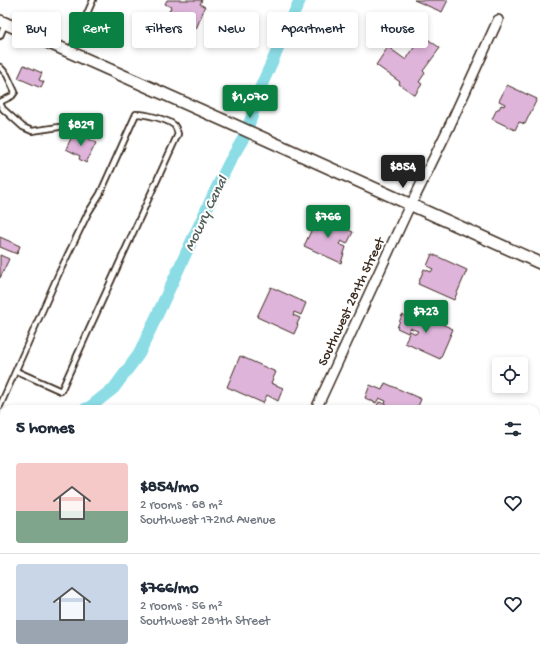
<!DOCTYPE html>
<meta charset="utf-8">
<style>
body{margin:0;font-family:"Gochi Hand",sans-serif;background:#f2f2f3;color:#1f2937;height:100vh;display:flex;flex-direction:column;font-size:15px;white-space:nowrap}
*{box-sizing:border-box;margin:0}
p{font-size:13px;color:#747a83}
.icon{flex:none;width:22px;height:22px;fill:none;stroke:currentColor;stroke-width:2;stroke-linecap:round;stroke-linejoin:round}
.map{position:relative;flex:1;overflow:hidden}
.side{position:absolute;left:0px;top:405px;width:540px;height:256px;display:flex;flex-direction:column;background:#fff;border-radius:12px 12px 0 0;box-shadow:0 2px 6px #0003}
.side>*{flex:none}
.guide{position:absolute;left:12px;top:12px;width:516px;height:36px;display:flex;gap:8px}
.controls{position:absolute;left:492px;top:357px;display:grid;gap:8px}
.controls a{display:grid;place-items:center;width:36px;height:36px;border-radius:4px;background:#fff;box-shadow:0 2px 6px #0003;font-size:20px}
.price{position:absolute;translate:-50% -34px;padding:0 9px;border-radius:4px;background:#0b8043;color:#fff;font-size:13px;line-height:26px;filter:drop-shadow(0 1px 2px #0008)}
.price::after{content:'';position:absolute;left:50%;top:24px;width:12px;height:9px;margin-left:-6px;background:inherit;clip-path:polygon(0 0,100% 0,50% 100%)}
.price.current{background:#222;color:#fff}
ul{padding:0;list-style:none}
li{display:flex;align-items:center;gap:12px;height:100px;padding:0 16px}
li+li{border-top:1px solid #e0e1e3}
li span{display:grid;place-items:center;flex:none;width:112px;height:80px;border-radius:4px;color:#555}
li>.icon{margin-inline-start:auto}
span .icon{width:48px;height:48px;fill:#fffc;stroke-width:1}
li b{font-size:17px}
h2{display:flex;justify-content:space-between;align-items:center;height:48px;padding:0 16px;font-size:17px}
.tag{padding:0 14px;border-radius:4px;background:#fff;box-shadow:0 2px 6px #0003;font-size:14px;line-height:36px}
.tag.current{background:#0b8043;color:#fff}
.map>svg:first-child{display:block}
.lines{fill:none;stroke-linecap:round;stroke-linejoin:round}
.canal{stroke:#8bdce5;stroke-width:12}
.building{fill:#dfb4da;stroke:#3b2a1e}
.service-casing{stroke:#3b2a1e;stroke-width:8}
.minor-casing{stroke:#3b2a1e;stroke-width:12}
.tertiary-casing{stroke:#3b2a1e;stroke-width:14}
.service{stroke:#fff;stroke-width:4.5}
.minor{stroke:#fff;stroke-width:9}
.tertiary{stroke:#fff;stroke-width:11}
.labels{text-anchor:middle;stroke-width:4;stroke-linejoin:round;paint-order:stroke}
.street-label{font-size:14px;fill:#3b2a1e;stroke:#fff}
.water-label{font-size:15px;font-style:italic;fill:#535f5a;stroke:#fff}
</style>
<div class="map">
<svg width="540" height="661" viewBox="0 0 540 661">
<rect width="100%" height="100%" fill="#fff"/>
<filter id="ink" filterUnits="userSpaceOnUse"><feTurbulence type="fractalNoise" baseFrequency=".025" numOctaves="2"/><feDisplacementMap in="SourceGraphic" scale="8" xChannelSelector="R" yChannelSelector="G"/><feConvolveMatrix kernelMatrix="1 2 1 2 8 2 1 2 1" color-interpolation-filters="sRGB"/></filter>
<g filter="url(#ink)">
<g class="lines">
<path class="canal" d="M85 409 90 407 114 388 139 354 215 191 230 161 243 139 252 116 258 93 300 0
M0 434H4"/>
</g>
<path class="building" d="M167 0H202L200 4 205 7 196 29 167 16 171 7 165 4Z
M414 0H448L442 12Z
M422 35 440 48 423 71 425 73 419 82 422 84 415 95 399 84 400 82 376 65 388 47 406 60Z
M24 65 42 73 39 80 44 82 41 88 18 78Z
M507 85 537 99 525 124 519 122 515 130 492 119 497 109H499L501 105 504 106 505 104 499 101Z
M74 132 96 143 86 163 79 159 80 156 66 149Z
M318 216 353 232 347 244 341 241 339 244 346 247 341 263 304 246Z
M0 237 20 246 17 254 0 247Z
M432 254 467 270 454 300 418 284 424 269 431 272 433 269 427 266Z
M0 255 9 259 0 278Z
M271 287 306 303 301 315 294 312 293 315 300 318 297 324 298 325 294 334 257 317Z
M417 313 453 329 440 359 405 343 410 331 416 334 418 331 410 328 408 333 397 328 402 315 413 320Z
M240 356 276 372 271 383 283 388 278 401 267 395 263 403 227 387Z
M385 383 421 399 417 409H375L379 402 385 404 386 401 379 398 376 403 365 398 370 385 382 390Z
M538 457 540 458V494L536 493V462Z
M0 548 2 566 4 565V579H0Z
M82 657H135V661H83Z"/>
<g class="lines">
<defs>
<path id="service" d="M0 36 5 24
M70 52 93 0
M0 67 7 75 15 92 12 96 0 102
M0 103 3 109 23 127 32 131 59 127
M0 406 59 273 88 213 100 194 136 114C145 114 167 119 174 125 176 127 177 131 178 134L61 391 16 371"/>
<path id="minor" d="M411 205 450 125 498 20
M316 409 410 205
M536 525 540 527
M0 617H4
M178 657 179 661
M537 661 540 657"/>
<path id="tertiary" d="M0 21 234 125 540 263"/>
</defs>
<use href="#service" class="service-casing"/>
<use href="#minor" class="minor-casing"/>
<use href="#tertiary" class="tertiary-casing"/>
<use href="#service" class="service"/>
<use href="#minor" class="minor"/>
<use href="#tertiary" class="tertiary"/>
</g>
</g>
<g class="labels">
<g class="street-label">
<text transform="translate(350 301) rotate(-65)" y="5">Southwest 281th Street</text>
</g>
<g class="water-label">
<text transform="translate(205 213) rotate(-64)" y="5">Mowry Canal</text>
</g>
</g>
</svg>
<div class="controls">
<a><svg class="icon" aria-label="locate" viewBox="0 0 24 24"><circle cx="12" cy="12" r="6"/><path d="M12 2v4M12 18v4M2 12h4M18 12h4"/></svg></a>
</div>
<b class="price" style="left:250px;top:119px">$1,070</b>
<b class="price" style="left:81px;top:147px">$829</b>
<b class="price current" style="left:403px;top:189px">$854</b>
<b class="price" style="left:328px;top:239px">$766</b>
<b class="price" style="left:426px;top:334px">$723</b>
<div class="guide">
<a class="tag">Buy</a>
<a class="tag current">Rent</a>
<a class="tag">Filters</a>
<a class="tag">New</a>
<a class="tag">Apartment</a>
<a class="tag">House</a>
</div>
<section class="side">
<h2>5 homes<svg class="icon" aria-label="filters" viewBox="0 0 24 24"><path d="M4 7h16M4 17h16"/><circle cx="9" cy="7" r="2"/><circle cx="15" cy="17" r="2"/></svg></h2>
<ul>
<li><span style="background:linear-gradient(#f6c9c9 60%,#7fa58c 0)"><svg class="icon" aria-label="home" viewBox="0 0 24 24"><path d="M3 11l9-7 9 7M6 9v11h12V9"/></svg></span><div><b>$854/mo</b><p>2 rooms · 68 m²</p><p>Southwest 172nd Avenue</p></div><svg class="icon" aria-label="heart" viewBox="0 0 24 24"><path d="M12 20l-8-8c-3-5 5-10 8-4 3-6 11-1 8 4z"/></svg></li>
<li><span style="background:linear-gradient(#c9d6e8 70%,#9aa5b1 0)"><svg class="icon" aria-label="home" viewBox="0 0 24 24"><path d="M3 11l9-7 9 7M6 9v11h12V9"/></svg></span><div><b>$766/mo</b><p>2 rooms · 56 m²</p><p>Southwest 281th Street</p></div><svg class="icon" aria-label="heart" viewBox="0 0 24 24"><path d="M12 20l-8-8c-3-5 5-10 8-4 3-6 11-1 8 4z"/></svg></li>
</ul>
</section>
</div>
